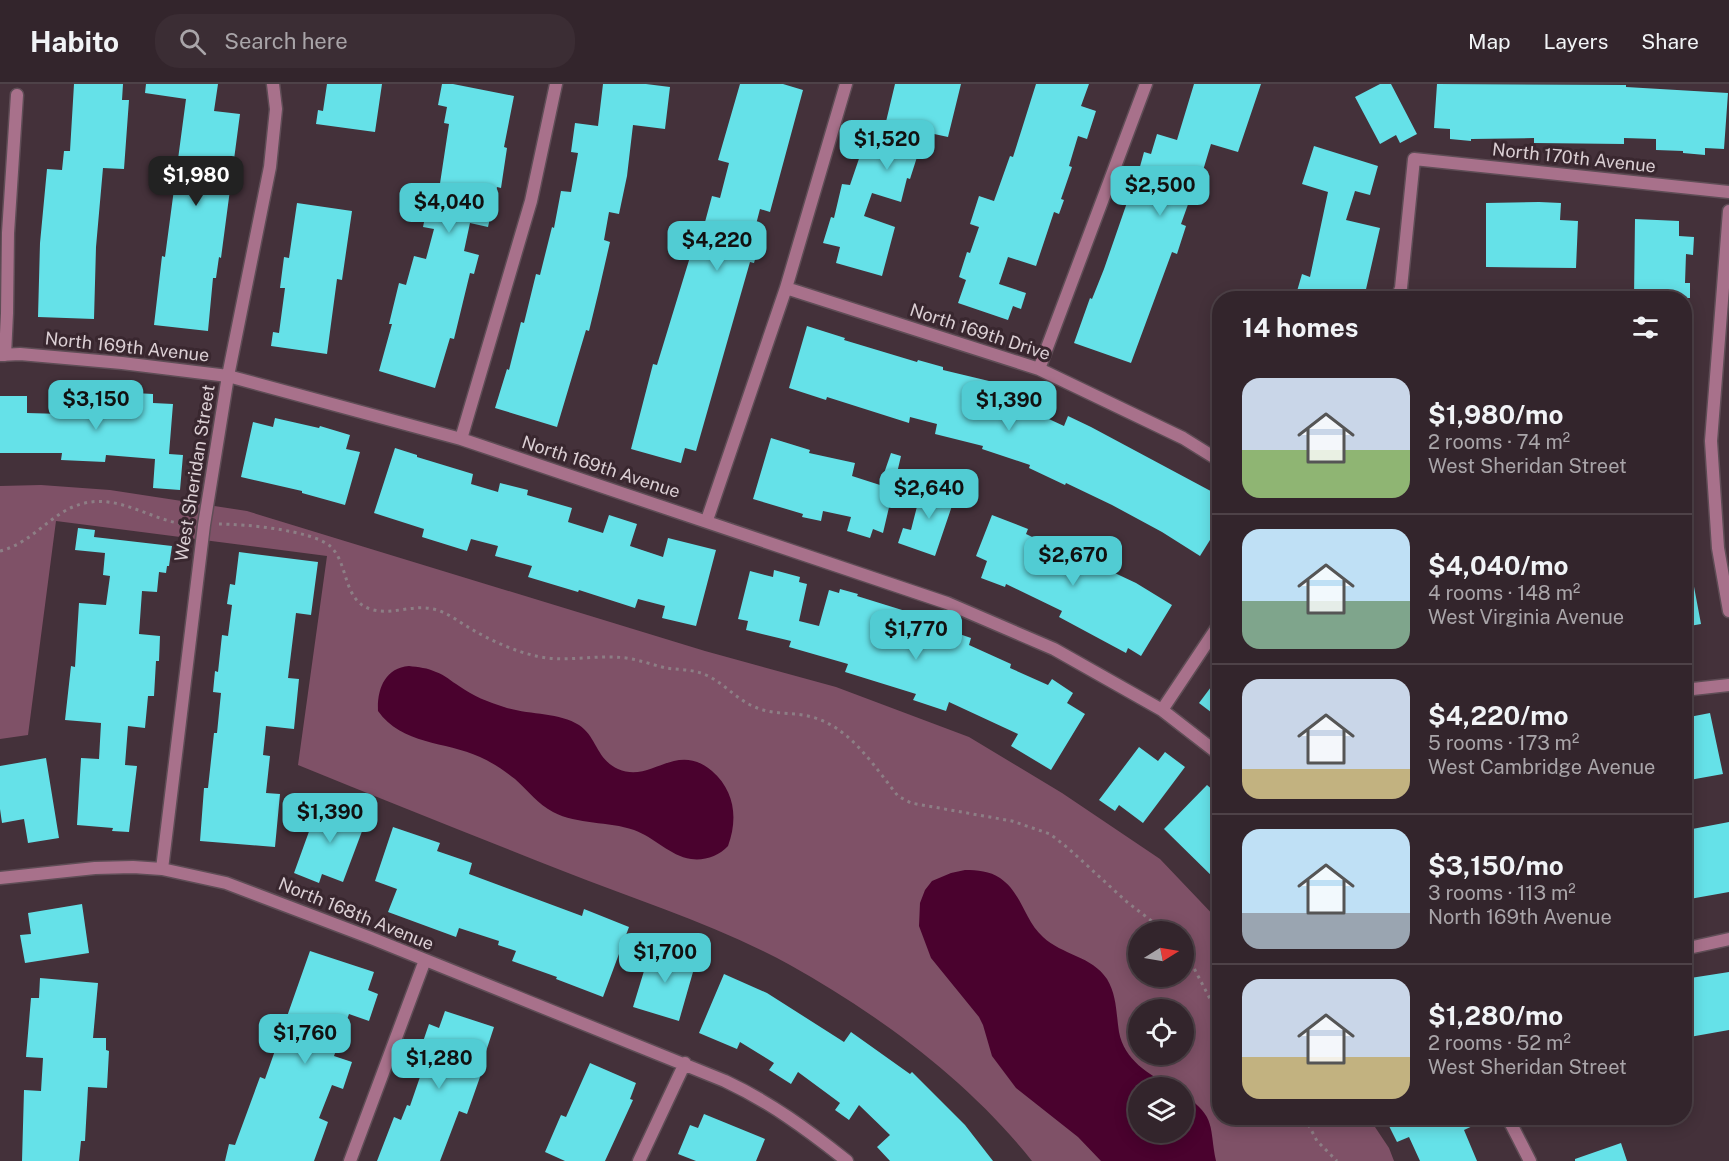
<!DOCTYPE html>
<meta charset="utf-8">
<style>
body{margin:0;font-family:"Public Sans",sans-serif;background:#3b2d34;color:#f1f3f6;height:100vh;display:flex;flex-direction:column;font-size:22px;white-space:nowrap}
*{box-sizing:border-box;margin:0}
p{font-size:20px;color:#a9a5a9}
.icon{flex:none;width:33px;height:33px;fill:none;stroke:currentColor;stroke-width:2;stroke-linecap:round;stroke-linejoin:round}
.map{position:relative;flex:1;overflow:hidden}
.sheet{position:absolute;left:1212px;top:207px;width:480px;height:834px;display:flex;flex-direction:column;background:#33252c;border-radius:24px;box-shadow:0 3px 15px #0003,0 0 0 2px #4e4248}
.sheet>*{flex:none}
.needle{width:39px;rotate:79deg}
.buttons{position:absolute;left:1128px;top:837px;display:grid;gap:12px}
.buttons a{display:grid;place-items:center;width:66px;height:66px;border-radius:50%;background:#33252c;box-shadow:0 3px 15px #0003,0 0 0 2px #4e4248;font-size:30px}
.price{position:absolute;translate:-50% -51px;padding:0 14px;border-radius:12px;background:#51ccd3;color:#111;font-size:20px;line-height:39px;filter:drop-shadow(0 2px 3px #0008)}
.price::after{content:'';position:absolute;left:50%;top:36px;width:18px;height:14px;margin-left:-9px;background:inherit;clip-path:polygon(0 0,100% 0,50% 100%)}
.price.selected{background:#222;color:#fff}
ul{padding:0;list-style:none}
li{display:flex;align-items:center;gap:18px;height:150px;padding:0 30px}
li+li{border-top:2px solid #4e4248}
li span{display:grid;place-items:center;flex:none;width:168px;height:120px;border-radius:18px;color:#555}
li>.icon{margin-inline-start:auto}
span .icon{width:72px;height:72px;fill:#fffc;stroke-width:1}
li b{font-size:26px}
h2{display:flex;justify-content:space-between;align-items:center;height:72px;padding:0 30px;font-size:26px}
header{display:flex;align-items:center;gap:36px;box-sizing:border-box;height:84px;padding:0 30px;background:#33252c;border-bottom:2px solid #4e4248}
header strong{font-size:28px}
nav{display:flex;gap:33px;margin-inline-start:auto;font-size:21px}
.search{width:420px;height:54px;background:#3b2d34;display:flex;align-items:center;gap:15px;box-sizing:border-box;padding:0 21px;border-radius:24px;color:#a9a5a9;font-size:22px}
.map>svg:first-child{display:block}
.green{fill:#7f5167;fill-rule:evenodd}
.water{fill:#4a022e}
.building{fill:#65e1e8}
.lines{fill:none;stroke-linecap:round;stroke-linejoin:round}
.minor-casing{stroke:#5f4d56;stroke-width:15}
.path{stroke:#8d7e85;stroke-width:3;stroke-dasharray:3 4.5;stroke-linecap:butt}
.minor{stroke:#a8718b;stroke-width:12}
.labels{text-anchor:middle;stroke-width:6;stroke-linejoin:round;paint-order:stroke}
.street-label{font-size:18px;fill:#dbcfd4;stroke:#39272f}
</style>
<header>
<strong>Habito</strong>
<div class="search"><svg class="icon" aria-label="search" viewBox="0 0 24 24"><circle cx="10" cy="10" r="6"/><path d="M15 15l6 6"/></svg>Search here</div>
<nav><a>Map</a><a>Layers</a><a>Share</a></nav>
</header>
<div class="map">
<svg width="1729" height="1077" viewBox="0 0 1729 1077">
<rect width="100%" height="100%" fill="#44313a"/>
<path class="green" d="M41 401 110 406 247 427 705 567 836 603 969 653 1062 709 1160 775 1219 837 1220 1034H1369L1389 1064 1394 1077H1032C969 997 878 930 790 881 719 842 639 817 563 787 475 752 386 717 298 681L327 472 56 437 28 651 0 655V402ZM1138 848H1184V892H1138ZM1138 926H1184V970H1138ZM1138 1004H1184V1048H1138Z"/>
<path class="water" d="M409 582C418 583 428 584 436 588 445 591 451 597 459 602 473 612 488 618 504 623 528 631 559 628 579 641 597 653 596 675 618 685 652 700 675 656 712 687 735 707 738 735 728 762 719 772 704 777 691 775 670 772 654 753 634 746 608 737 578 741 553 728 538 720 528 707 515 695 505 687 493 679 480 673 445 657 402 661 378 627 377 605 385 584 409 582Z
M965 786C977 786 990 787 1000 794 1022 809 1024 836 1043 853 1062 871 1092 872 1107 895 1117 912 1116 929 1119 948 1124 976 1149 990 1171 1003L1138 1004V1048H1184V1011C1217 1033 1209 1044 1216 1077H1101L1078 1053 1016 1004 992 972 983 941 979 933 931 874 919 842 920 819 925 806 932 797 951 789Z"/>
<path class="building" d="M74 0H123L122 16H129L124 85 103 84 96 163 94 235 38 233 40 159 47 85 62 86 64 67H70Z
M146 0H218L214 27 240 30 221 174 219 173 216 194H213L208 247 154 241 162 172 165 173 186 15 145 9Z
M327 0H382L375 48 316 40 318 26 323 27Z
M442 0H453L514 12 504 63 507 64 501 104 497 103 488 143 470 139 464 167 479 171 474 190 470 189 454 255 450 254 435 304 379 287 392 240H389L399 199 406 201 414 172 426 175 434 145 423 143 431 104 439 106 449 40 444 39 447 23 438 21Z
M603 0H646L670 3 665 45 633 41 627 92 619 130 609 128 604 156 610 158 599 206 589 247 586 246 557 343 495 324 507 285 509 286 521 238 524 239 536 190 540 191 552 143 554 144 561 107 571 108 578 69 571 68 575 39 598 42Z
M740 0H783L803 6 770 128 760 125 753 152 761 154 754 179 750 178 696 367 685 364 681 379 631 365 653 280 657 281 701 137 705 138 712 112 720 114 729 79 718 76Z
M895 0H961L948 53 925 48 910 95 907 94 901 118 872 109 864 132 895 143 882 192 836 179 840 163 823 159 831 133 834 134 842 100 850 101 864 60 859 58 866 40 884 46Z
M1036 0H1089L1081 22 1096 27 1087 55 1078 52 1069 82 1072 83 1061 115 1064 116 1059 130 1054 128 1036 182 1008 173 999 200 1026 209 1021 225 1013 222 1008 236 958 219 966 196 959 193 967 168 970 169 979 143 970 140 979 112 994 117 1010 72 1013 73Z
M1194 0H1261L1238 68 1211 60 1195 113 1191 112 1181 140 1186 142 1177 170 1172 168 1131 279 1074 259 1090 214 1092 215 1104 185 1131 107 1133 108 1144 68 1151 70 1157 50 1177 56Z
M1380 0H1391L1417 50 1400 59 1396 51 1380 60 1355 13Z
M1437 0 1626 1V3L1728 9 1724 65 1705 64V71L1683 69V67L1656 66V55L1624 54V60L1534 59V54L1471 55V57L1450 55V45L1434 44Z
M1314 62 1378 82 1370 111 1355 107 1346 136 1380 144 1364 214H1295L1302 190 1310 193 1328 108 1302 100Z
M1539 118 1561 119 1560 136 1578 137 1576 184 1486 183V119Z
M297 119 352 127 342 196 337 195 327 270 271 262 273 248 279 249 285 204H280L284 173 289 174Z
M1635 135 1679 137V152L1694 153 1693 171 1686 170 1685 199H1690V214H1634Z
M807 242 845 254 844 256 917 278 918 276 943 283V286L989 297 987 304 1040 322 1038 330 1064 342 1068 332 1091 343 1220 412V440L1200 472 1162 448 1112 421 1066 399 1065 401 1029 384 1030 381 982 365 983 362 935 350 937 340 910 333 909 339 827 313 826 316 789 304Z
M81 306 153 310V319L173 320 169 370 183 371 180 406 153 404 155 375 106 371 105 378 61 376 62 369H0V312H27V329L62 330V324L80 325Z
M275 334 319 344 320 342 350 351 346 365 360 368 345 421 302 409V407L241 393 253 338 273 343Z
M771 354 810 366 809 369 855 379 852 392 880 401 891 369 901 372 883 449 873 445 870 454 847 447 851 433 823 427 821 437 802 433 803 430 753 415Z
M395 364 417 371V373L473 390 471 400 498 408 500 399 528 406 527 411 572 424 568 438 603 449 609 431 637 440 630 462 663 473 668 454 716 466 696 542 662 534 665 522 638 515 635 524 579 506 578 508 528 493 532 482 495 472 498 462 471 455 467 467 422 453 424 445 374 429Z
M923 399 956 410 935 472 898 459 903 444 911 446Z
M992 431 1028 445 1026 450 1086 479 1087 476 1136 499 1172 521 1141 572 1128 564 1126 569 1059 533 1062 527 1006 500 1005 503 981 494 987 477 976 472Z
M78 444 95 446 94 453 172 462 169 482H167L166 489 159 488 157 508 142 507 139 550 160 552 159 577H156L154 612H148L145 644 128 642 125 681 137 682 129 748 112 747 113 744 77 741 81 674 99 675 101 639 65 636 71 582 75 583 79 519 106 521 110 492 103 491 105 469 75 466Z
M239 468 318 478 311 531 296 529 288 594 299 595 294 645 266 642 263 671 270 672 266 709 280 710 275 763 200 757 204 704H208L214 649H217L221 609 213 608 215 587 218 588 222 551 228 552 232 521 227 520 230 500 235 501Z
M774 486 800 493 799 498 807 500 799 537 819 542 829 506 839 509 840 505 858 510 857 512 915 530 913 534 971 554 969 561 1011 580 1010 584 1048 601 1052 595 1073 609 1067 619 1085 630 1051 686 1011 662 1018 650 949 618 946 627 913 616 916 610 845 588 848 580 789 563 791 557 746 546 748 537 738 535 750 487 773 493Z
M1692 492 1701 540 1684 543V493Z
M1220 591V635L1199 619Z
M1710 629 1723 690 1684 697V634Z
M1139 663 1158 677 1165 668 1185 683 1143 739 1119 721 1115 727 1099 716Z
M46 674 59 754 28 759 24 735 2 739 0 725V682Z
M1207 701 1220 712V800L1164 745Z
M320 717 367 734 343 798 322 790 319 799 294 789Z
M1729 738V808L1684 816V750H1688L1687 746Z
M393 743 440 759 437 767 472 779 469 790 582 832 584 825 629 843 603 913 556 895 557 893 512 877 516 867 498 861 499 857 459 844 456 853 388 828 397 805 375 797Z
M82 820 89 869 25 879 20 851 31 850 28 829Z
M651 864 667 869 669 864 688 871 686 878 695 881 679 937 633 923Z
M310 867 374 888 368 906 378 910 369 937 349 930 334 972 352 978 343 1005 332 1001 319 1034 328 1038 314 1077H225L229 1060 235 1061 260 993 265 995Z
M1729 888V946L1684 954V895Z
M724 890 767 909 844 958 851 948 910 990 912 988 965 1041 993 1077H890L877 1063 890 1051 859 1021 849 1036 835 1026 840 1019 798 988 791 1000 769 986 774 979 740 958 737 965 699 949Z
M40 894 98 899 93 954H106V966L109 967 107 1004 88 1003 85 1057H81L79 1077H22L24 1006 41 1007 43 974 26 973 31 914H39Z
M445 927 494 943 478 992 480 993 467 1030 459 1027 440 1077H377L394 1033 401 1036 407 1021 410 1022 421 990 413 987 429 940 439 944Z
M590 979 636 999 630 1015 633 1016 605 1077H565L545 1068 561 1031 566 1033Z
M704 1030 765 1055 756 1077H696L678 1070 690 1041 698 1044Z
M1385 1034H1490L1464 1046 1477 1077H1420L1409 1053 1397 1058Z
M1621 1059 1627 1077H1575V1075Z"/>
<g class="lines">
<defs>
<path id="minor" d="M1729 127 1711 357 1718 464 1729 527
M786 204 1039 285 1183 354 1220 377
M1397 214 1401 204 1414 75 1729 108
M0 271 20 270 122 279 228 292 461 355 947 519 1054 565 1162 626 1220 671
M5 271 7 229 8 149 17 11
M1039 285 1146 0
M461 355 531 117 556 0
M707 436 786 204 846 0
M1684 606 1729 601
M1162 626 1220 539
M162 785 204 441 228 292 270 83 276 25 273 0
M0 794 95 784 133 783 162 785 226 799 371 854 725 997C770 1018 808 1046 847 1077
M1684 865 1729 855
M1508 1034 1530 1077
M350 1077 425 876
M639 1077 685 979"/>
</defs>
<use href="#minor" class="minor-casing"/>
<path class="path" d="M219 440C244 440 311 446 330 462 349 479 342 515 370 525 391 532 412 520 433 525 448 528 460 539 473 546 492 557 514 567 536 572 566 579 596 570 626 574 640 576 653 581 666 584 679 586 693 585 706 591 724 599 737 616 755 623 772 631 791 628 808 632 849 641 873 681 898 712L911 719 1012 737 1050 750 1068 764 1127 818 1166 848
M0 467C25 461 42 441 63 428 110 400 144 436 189 441
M1184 865 1220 934
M1305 1034 1317 1057 1337 1077"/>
<use href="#minor" class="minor"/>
</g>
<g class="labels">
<g class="street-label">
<text transform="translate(1574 74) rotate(6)" y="6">North 170th Avenue</text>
<text transform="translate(980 248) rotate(18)" y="6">North 169th Drive</text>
<text transform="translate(127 263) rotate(6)" y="6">North 169th Avenue</text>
<text transform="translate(601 383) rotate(18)" y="6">North 169th Avenue</text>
<text transform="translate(195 389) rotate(-81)" y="6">West Sheridan Street</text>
<text transform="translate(356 830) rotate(22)" y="6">North 168th Avenue</text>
</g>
</g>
</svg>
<div class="buttons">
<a><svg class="needle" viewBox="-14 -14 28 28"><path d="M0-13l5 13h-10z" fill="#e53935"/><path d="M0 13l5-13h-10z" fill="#a9a5a9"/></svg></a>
<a><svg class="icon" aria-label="locate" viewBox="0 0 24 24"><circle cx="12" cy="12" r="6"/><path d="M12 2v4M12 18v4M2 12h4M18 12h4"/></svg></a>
<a><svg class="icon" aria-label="layers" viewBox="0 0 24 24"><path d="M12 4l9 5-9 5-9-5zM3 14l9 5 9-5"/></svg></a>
</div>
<b class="price" style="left:887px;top:87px">$1,520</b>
<b class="price selected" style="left:196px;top:123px">$1,980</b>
<b class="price" style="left:1160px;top:133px">$2,500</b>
<b class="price" style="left:449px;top:150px">$4,040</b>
<b class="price" style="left:717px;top:188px">$4,220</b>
<b class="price" style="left:96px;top:347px">$3,150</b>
<b class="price" style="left:1009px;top:348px">$1,390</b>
<b class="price" style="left:929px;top:436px">$2,640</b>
<b class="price" style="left:1073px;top:503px">$2,670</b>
<b class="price" style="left:916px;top:577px">$1,770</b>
<b class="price" style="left:330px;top:760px">$1,390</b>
<b class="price" style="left:665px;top:900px">$1,700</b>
<b class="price" style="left:305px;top:981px">$1,760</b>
<b class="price" style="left:439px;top:1006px">$1,280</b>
<section class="sheet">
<h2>14 homes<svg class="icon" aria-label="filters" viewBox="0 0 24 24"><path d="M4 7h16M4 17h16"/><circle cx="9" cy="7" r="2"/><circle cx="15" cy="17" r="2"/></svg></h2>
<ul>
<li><span style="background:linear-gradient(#c9d6e8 60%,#8fb573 0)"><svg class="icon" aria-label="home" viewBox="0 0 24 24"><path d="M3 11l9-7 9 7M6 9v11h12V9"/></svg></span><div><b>$1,980/mo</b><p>2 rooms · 74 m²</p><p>West Sheridan Street</p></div></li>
<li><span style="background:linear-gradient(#bfe0f5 60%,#7fa58c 0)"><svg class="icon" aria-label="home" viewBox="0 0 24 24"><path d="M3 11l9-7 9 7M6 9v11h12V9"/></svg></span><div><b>$4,040/mo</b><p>4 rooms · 148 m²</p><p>West Virginia Avenue</p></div></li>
<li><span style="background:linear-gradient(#c9d6e8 75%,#c2b280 0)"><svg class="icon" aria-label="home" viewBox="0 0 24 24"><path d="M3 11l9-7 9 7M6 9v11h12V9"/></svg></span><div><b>$4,220/mo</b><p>5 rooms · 173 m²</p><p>West Cambridge Avenue</p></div></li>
<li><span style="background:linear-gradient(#bfe0f5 70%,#9aa5b1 0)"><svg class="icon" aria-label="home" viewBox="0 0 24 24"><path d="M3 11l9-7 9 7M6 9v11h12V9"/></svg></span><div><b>$3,150/mo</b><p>3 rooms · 113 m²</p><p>North 169th Avenue</p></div></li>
<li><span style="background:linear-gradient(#c9d6e8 65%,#c2b280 0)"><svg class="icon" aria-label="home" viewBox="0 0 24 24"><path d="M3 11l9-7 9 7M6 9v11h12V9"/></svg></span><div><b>$1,280/mo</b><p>2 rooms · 52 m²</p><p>West Sheridan Street</p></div></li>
</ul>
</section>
</div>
